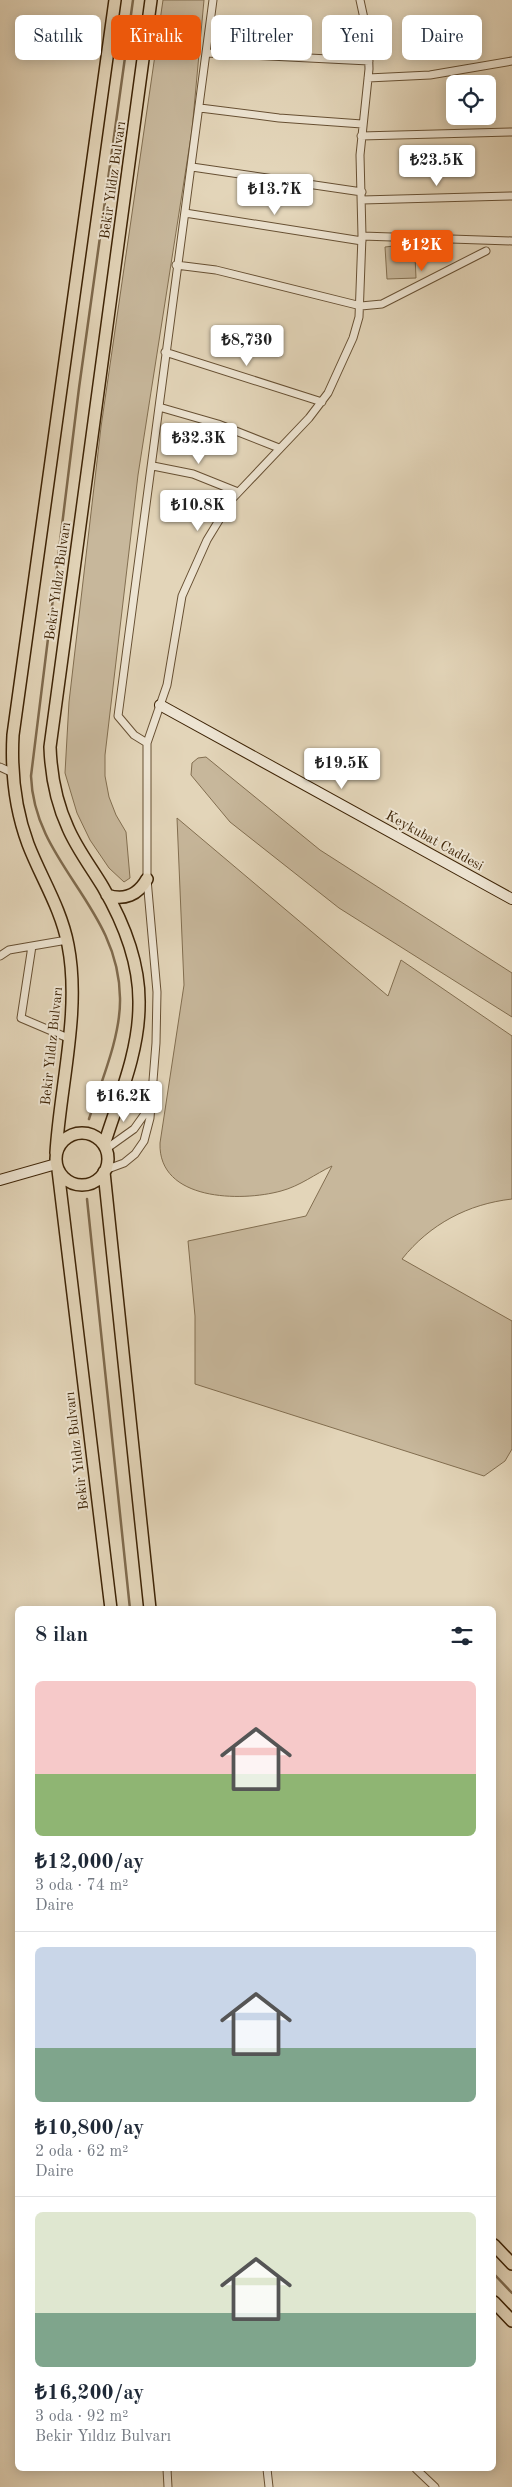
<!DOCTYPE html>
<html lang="tr">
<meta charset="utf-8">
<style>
body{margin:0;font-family:"Old Standard TT",serif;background:#f6f6f7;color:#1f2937;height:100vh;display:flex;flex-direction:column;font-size:19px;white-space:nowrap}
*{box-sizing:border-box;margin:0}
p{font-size:16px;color:#747a83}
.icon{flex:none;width:28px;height:28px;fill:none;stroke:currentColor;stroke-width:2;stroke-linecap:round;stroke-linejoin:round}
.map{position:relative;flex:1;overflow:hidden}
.side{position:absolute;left:15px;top:1606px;width:481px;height:865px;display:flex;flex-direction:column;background:#fff;border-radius:8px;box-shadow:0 2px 12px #0003}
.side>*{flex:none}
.hud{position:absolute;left:15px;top:15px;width:482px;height:45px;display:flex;gap:10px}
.fabs{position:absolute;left:446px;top:75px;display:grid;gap:10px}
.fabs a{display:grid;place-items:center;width:50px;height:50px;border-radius:8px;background:#fff;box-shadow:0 2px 12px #0003;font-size:25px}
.price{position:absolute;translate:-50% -42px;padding:0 11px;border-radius:5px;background:#fff;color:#222;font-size:16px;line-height:32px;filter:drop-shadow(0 1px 2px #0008)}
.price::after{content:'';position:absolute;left:50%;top:30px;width:15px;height:11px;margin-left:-8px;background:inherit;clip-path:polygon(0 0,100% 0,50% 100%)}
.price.on{background:#ea580c;color:#fff}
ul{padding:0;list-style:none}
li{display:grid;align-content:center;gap:10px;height:265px;padding:0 20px}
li+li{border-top:1px solid #e0e1e3}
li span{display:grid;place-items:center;height:155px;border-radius:8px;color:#555}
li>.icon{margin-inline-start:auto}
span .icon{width:90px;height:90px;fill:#fffc;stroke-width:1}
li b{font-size:21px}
h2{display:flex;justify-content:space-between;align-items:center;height:60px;padding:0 20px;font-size:21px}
.tag{padding:0 18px;border-radius:8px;background:#fff;box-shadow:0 2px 12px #0003;font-size:18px;line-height:45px}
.tag.on{background:#ea580c;color:#fff}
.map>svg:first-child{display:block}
.green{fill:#c7b79b;stroke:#826e50}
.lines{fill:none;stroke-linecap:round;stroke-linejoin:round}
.stream{stroke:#7f6a4d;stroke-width:2.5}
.street-casing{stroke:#675033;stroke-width:9}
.secondary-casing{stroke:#3e2406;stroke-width:12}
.primary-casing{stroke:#3e2406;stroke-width:14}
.street{stroke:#ede4d2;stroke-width:7}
.secondary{stroke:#ede4d2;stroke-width:10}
.primary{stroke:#e3d5b9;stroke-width:11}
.labels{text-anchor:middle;stroke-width:4;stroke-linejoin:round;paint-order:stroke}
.street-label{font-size:14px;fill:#3e2406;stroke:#ede4d2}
</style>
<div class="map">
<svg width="512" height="2487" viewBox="0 0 512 2487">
<rect width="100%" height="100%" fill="#e3d5b9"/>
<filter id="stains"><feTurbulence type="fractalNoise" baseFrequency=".004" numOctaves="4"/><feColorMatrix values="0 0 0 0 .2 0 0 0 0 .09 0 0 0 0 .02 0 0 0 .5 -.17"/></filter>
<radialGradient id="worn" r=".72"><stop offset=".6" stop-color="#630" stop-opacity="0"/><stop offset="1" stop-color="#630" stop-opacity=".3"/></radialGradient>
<path class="green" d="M163 0H204L192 130 138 475 105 755V776L109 797 116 815 126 832 130 878 124 882 109 868 90 840 77 813 65 773 69 702 101 427Z
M402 245 403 255H415L416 278 387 279 385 247Z
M206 757 320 850 512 973V1017L339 908 230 822 191 775 192 763 198 758Z
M177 818 388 996 401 960 512 1036V1199C468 1204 430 1224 402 1259L512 1321V1449L505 1461 484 1476 195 1384V1316L188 1241 306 1216 332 1166C315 1174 300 1186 281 1191 241 1202 158 1201 160 1143L184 985Z"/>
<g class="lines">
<path class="stream" d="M89 1119C101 1082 121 1036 120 998 119 906 34 864 31 776L79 388 133 0
M87 1199 130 1609
M494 2274 512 2293"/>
<defs>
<path id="street" d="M206 53 369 61
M368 78 430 75 512 61
M200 108 279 118 362 124
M361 136 512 132
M192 167 362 192
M362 200 512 196
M185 213 362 241
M362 236 512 241
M176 265 216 270 361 306 382 304 486 251
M165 352 322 402
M159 407 218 424 279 448
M153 466 193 474 238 492
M147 743 134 735 118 716 213 0
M0 767 13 773
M67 940 32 946 21 1018 68 1038
M0 956 9 950 32 946
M106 1149 134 1129 149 1108
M105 1170 124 1163 135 1154 144 1141 150 1118 156 1043 157 992 147 879V743L167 685 182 596 207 540 232 499 309 418 328 393 353 338 359 317 362 236 360 155 369 69 368 37 360 0
M167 2469 168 2487
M267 2469 269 2487
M416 2469 435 2487"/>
<path id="secondary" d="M160 705 512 899
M0 1180 56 1164"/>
<path id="primary" d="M107 895C124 901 138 895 147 879
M56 1159a26 26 0 1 1 52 0a26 26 0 1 1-52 0Z
M104 1145C118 1100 139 1053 139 1005 140 963 124 923 103 887 91 867 77 849 68 828 56 802 51 775 50 747L151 0
M56 1153C60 1086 81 1011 68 945 61 908 41 878 28 844 15 809 11 772 13 735L115 0
M58 1170 111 1609
M104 1172 150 1609
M494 2245 512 2264
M494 2302 512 2321"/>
</defs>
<use href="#street" class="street-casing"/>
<use href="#secondary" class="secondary-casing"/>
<use href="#primary" class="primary-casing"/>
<use href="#street" class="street"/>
<use href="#secondary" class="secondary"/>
<use href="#primary" class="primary"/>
</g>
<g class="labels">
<g class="street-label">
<text transform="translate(112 180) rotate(-82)" y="5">Bekir Yıldız Bulvarı</text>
<text transform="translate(57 581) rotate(-82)" y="5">Bekir Yıldız Bulvarı</text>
<text transform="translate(435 840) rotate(29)" y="5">Keykubat Caddesi</text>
<text transform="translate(51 1046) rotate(-84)" y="5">Bekir Yıldız Bulvarı</text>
<text transform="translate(76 1451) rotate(-97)" y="5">Bekir Yıldız Bulvarı</text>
</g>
</g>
<rect width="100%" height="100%" filter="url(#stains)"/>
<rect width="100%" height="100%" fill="url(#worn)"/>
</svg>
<div class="fabs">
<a><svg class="icon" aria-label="locate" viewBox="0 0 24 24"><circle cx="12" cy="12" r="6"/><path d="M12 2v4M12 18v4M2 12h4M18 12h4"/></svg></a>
</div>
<b class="price" style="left:437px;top:187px">₺23.5K</b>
<b class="price" style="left:275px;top:216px">₺13.7K</b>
<b class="price on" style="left:422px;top:272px">₺12K</b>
<b class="price" style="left:247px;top:367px">₺8,730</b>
<b class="price" style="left:199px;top:465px">₺32.3K</b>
<b class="price" style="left:198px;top:532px">₺10.8K</b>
<b class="price" style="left:342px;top:790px">₺19.5K</b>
<b class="price" style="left:124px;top:1123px">₺16.2K</b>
<div class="hud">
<a class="tag">Satılık</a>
<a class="tag on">Kiralık</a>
<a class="tag">Filtreler</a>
<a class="tag">Yeni</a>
<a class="tag">Daire</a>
</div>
<section class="side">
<h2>8 ilan<svg class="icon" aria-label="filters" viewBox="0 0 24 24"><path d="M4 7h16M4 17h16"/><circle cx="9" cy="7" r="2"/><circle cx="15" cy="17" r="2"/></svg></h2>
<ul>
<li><span style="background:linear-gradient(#f6c9c9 60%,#8fb573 0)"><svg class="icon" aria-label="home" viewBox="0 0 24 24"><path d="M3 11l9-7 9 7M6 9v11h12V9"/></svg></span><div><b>₺12,000/ay</b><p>3 oda · 74 m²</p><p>Daire</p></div></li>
<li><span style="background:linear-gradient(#c9d6e8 65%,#7fa58c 0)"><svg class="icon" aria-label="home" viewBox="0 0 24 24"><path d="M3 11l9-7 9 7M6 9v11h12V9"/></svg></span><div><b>₺10,800/ay</b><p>2 oda · 62 m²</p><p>Daire</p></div></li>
<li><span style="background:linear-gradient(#dfe7d0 65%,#7fa58c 0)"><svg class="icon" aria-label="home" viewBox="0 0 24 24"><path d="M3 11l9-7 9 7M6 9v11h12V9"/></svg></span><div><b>₺16,200/ay</b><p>3 oda · 92 m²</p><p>Bekir Yıldız Bulvarı</p></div></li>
</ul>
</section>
</div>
